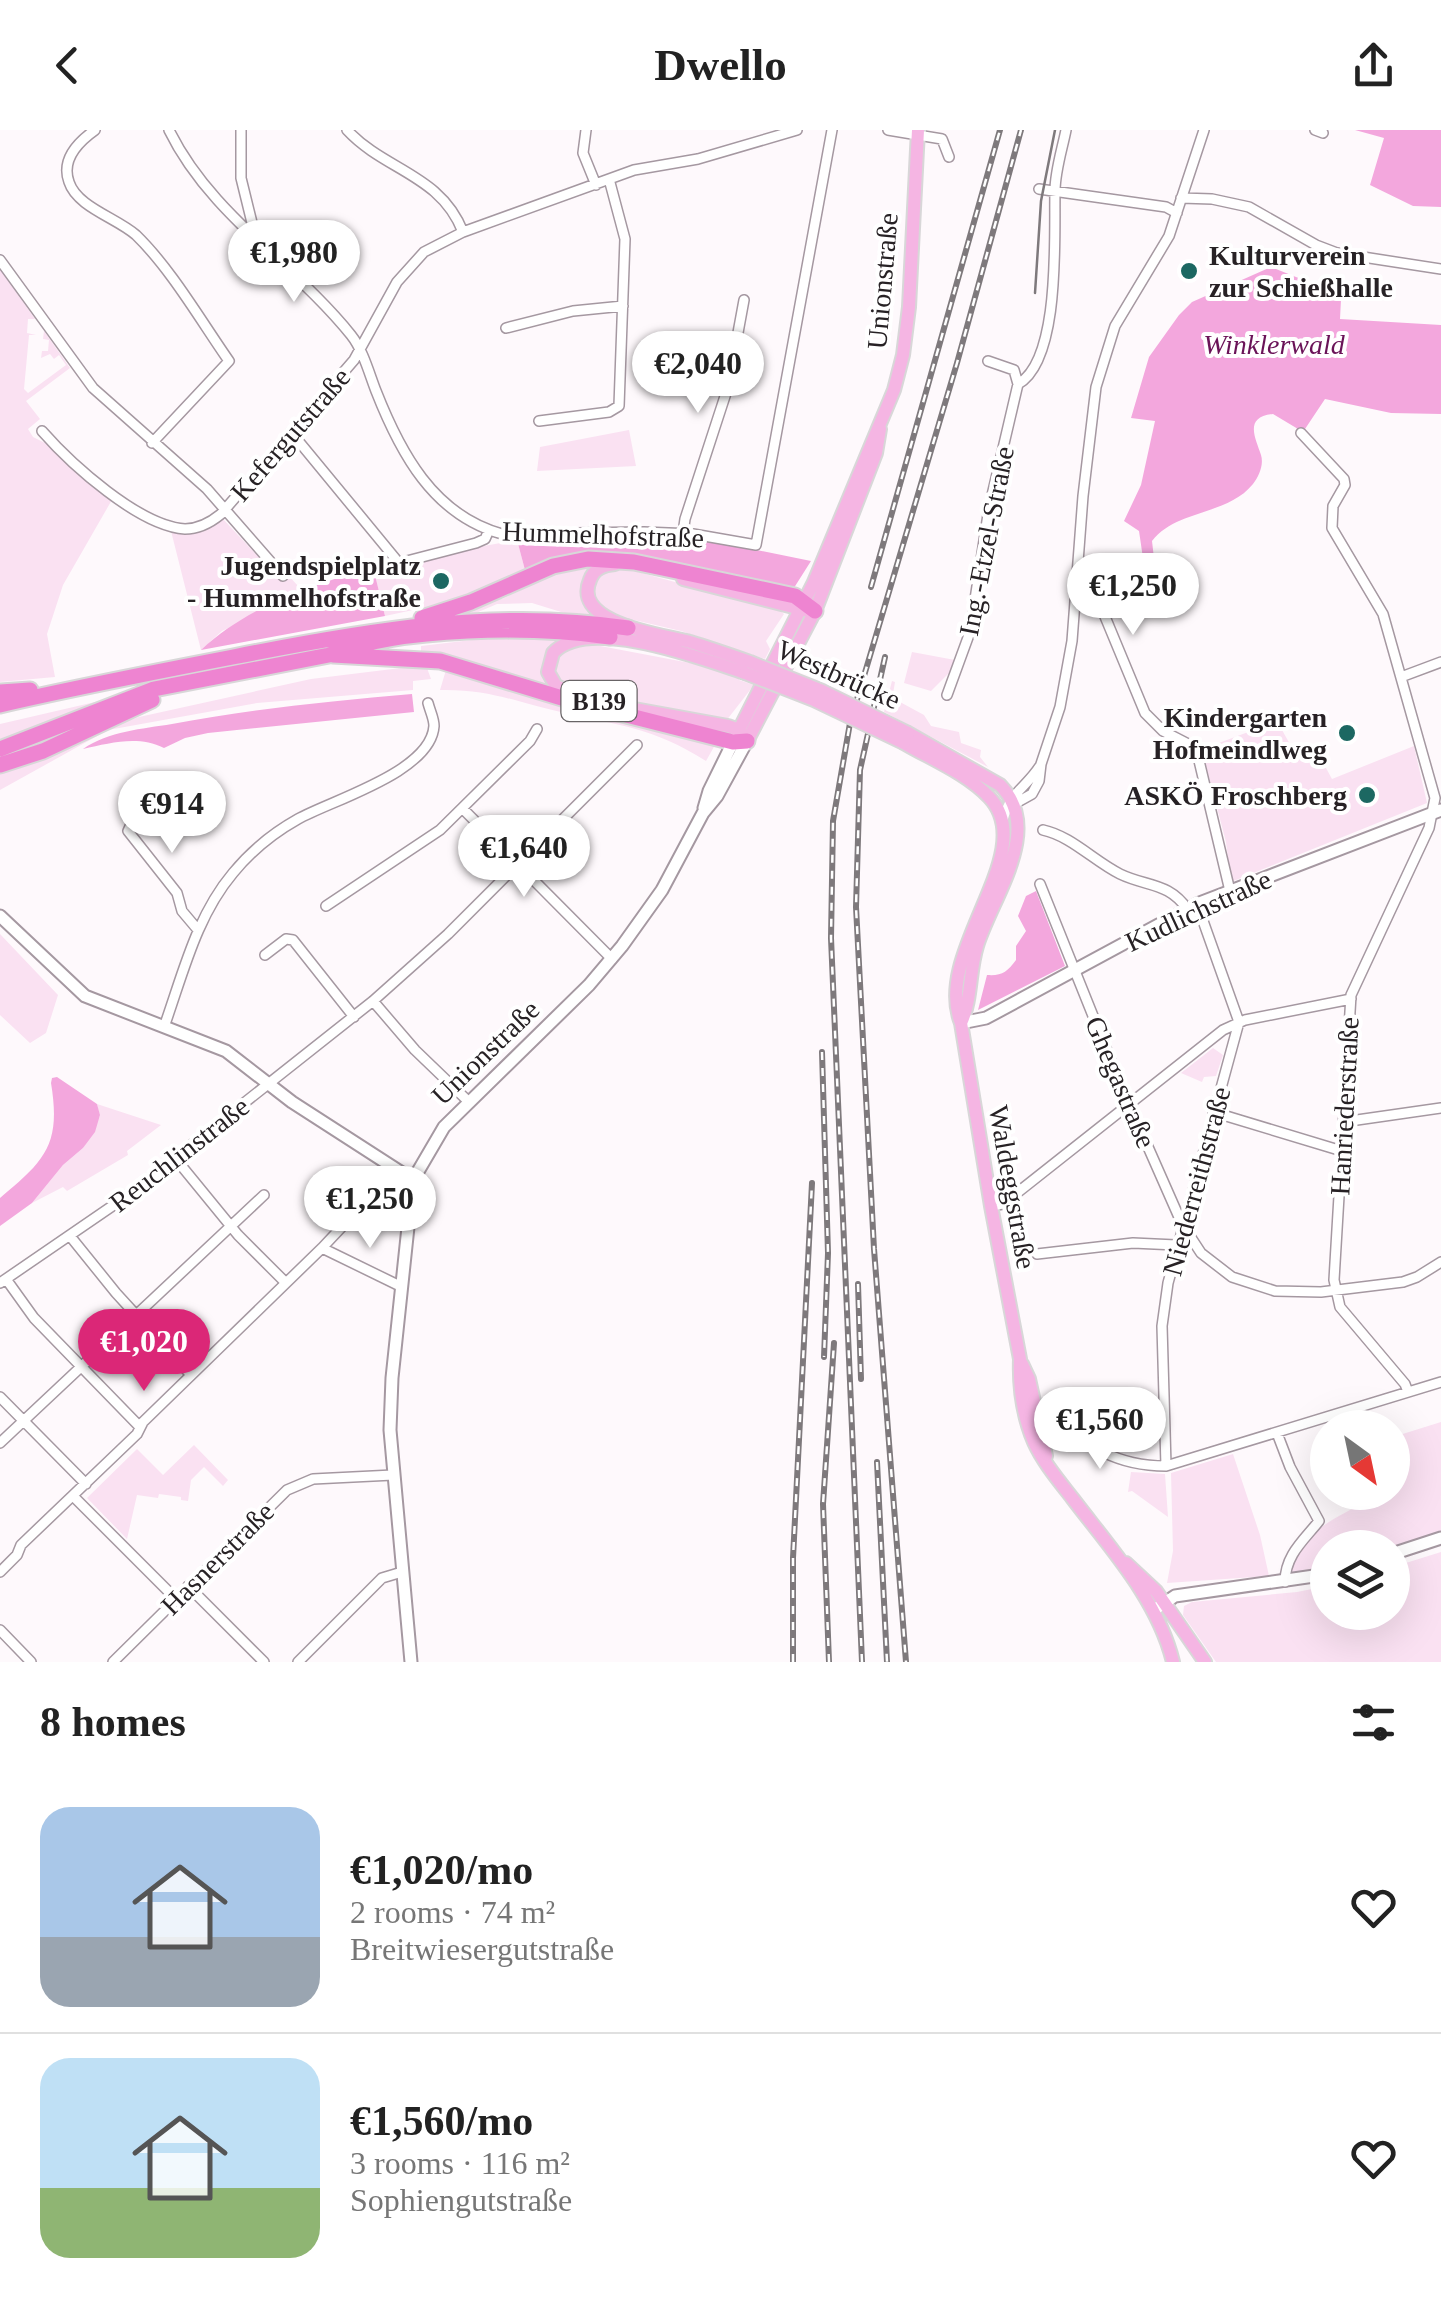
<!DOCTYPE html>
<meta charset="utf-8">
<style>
body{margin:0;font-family:Georgia,serif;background:#f6f6f6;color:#222;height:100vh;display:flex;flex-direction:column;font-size:38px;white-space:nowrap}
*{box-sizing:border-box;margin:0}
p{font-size:32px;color:#767676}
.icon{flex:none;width:55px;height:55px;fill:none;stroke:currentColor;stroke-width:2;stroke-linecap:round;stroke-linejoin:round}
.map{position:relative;height:1532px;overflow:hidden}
.drawer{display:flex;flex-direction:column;background:#fff;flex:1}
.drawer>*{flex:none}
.needle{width:65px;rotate:147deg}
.controls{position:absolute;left:1310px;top:1280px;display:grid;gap:20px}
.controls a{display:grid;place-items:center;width:100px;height:100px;border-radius:50%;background:#fff;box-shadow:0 10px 40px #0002;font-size:50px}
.price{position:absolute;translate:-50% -85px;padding:0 22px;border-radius:35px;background:#fff;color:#222;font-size:32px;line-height:65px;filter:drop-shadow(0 2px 5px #0008)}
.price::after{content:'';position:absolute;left:50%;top:60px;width:30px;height:22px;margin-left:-15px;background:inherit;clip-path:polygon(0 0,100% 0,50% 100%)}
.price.active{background:#db2777;color:#fff}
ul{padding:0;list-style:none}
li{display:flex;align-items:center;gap:30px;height:250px;padding:0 40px}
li+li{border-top:2px solid #e0e0e0}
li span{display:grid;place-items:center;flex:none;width:280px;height:200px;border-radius:30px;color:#555}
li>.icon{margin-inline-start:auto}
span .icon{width:120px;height:120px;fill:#fffc;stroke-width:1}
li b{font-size:42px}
h2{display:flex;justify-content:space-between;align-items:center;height:120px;padding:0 40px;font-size:42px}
header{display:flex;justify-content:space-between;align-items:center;height:130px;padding:0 40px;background:#fff;font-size:45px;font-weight:800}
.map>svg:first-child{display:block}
.green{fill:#fae1f2}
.forest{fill:#f3a7dd}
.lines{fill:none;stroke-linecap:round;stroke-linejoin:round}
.street-casing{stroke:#a598a1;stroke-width:12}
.secondary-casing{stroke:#a598a1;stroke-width:15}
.primary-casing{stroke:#d8d7d8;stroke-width:16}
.highway-casing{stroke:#d8d7d8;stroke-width:19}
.street{stroke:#fff;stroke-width:9}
.secondary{stroke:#fff;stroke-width:11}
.primary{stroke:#f5b5e3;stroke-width:12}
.highway{stroke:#ee84d1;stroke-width:15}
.tram{stroke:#7e797c;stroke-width:2.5}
.rail-casing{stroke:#7e797c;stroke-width:6}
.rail{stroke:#fff;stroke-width:2.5;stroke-dasharray:8;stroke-linecap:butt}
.primary-bridge-casing{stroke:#d8d7d8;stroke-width:16;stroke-linecap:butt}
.primary-bridge{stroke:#f5b5e3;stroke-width:12}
.poi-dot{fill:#1c6862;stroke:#fff;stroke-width:4}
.labels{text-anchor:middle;stroke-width:8;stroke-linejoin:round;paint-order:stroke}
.shield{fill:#fff;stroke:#686466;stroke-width:2.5}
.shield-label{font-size:25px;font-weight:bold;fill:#272225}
.poi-label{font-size:28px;font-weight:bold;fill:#272225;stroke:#fff;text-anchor:end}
.street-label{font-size:28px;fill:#272225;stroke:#fff}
.park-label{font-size:28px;font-style:italic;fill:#6a1358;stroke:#fff}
</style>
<header><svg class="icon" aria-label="back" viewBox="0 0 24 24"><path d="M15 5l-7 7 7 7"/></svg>Dwello<svg class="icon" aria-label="share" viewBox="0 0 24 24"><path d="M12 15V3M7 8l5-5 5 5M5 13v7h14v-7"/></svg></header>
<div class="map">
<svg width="1441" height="1532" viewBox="0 0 1441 1532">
<rect width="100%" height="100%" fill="#fef9fc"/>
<path class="green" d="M0 139 35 189H28L27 203 36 205H29L24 259 28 263 66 235 59 225 54 229 50 224 41 228 42 221H48L49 210 43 209 44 201 70 238 26 271 40 289 28 299 33 307 47 314 85 348 113 368 63 455 47 504 55 547 0 552Z
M629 300 636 336 537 341 540 317Z
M223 389 281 451 288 445 299 457H314L222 501 201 520 171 401 202 402Z
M517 410 525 440 446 473 385 486 375 445 473 418Z
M597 433 588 442 598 488 574 486 532 473 497 474 476 483 454 484 490 469H502L574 435Z
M623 438 779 480 784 484 766 511 770 519 765 529 681 501 617 486 600 477 592 461 600 443Z
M505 506 566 507C542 519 542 535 550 558L421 523V516Z
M590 514 711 537 739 546V550L754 555 726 591C696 586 579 570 561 555 549 544 555 531 563 519Z
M912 522 955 530 950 542 931 561 904 553Z
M417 536 427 538 431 549 413 551V560L257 573 108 600 0 660V644C49 630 91 603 139 587L311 549Z
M446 540 715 615 706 631C652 597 621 596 561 582 515 572 490 559 440 560Z
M892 551 895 552 893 564 900 572 924 585 931 596 959 602 961 613 981 620 980 627 988 637 884 582Z
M108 569 0 612V594Z
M1277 591 1296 625 1314 616 1332 649 1414 616 1427 673 1231 752 1226 712 1203 624 1211 616Z
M0 804 58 865 46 903 30 913 0 885Z
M1213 918 1223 925 1216 946 1204 947 1202 952 1181 943Z
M97 974 161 995 127 1021 128 1025 67 1061 63 1057 32 1073 63 1035 83 1018 100 986Z
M1441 1292V1402L1392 1417 1328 1418 1327 1437 1290 1443C1299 1403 1336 1387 1370 1370L1368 1363 1392 1362 1393 1307Z
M194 1315 228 1350 223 1356 204 1337 191 1350 188 1371 181 1370V1367L159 1364 158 1368 137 1365 127 1409 87 1368 137 1319 163 1345Z
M1233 1324 1260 1405 1269 1446 1167 1453 1173 1421 1171 1343Z
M1131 1342 1165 1344 1168 1387 1132 1361 1128 1362Z
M1441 1422V1532H1216L1183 1485 1184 1476 1192 1472 1297 1462 1327 1456 1328 1482H1392L1393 1437Z"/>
<path class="forest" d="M1355 0H1441V77L1413 76 1370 55 1384 8Z
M1271 137 1336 163 1341 169 1340 189 1441 195V284L1391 283 1325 269 1303 302 1273 284C1243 287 1256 309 1261 325 1264 335 1259 346 1253 354 1227 386 1177 379 1152 411L1155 437 1166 471 1159 478 1149 469 1139 401 1124 391 1141 355 1155 291 1131 288 1149 227 1179 185 1192 172Z
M583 406 708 410 811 431 792 461 633 428 525 440 517 410Z
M391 432 395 438 375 445 385 486 201 520C252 472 325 451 391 432Z
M412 564 414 582 208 603 185 608 164 618C138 605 110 613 83 619 109 601 142 599 172 594 252 579 331 571 412 564Z
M1036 761 1065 836 978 880 987 845C1002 846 1007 842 1016 830V816L1026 801 1018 786 1026 766Z
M57 947 97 974 100 985 95 1002 83 1018 63 1035 32 1073 0 1096V1068C46 1030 61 1014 51 953L52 948Z"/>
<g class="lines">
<defs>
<path id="street" d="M95 0C78 12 61 30 69 52 77 77 117 88 136 105 171 139 201 191 229 231L152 313
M169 0C210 84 294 134 351 205 363 220 369 243 376 261 400 322 433 385 502 404L644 402 693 404 756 415 832 0
M241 0V48L255 105
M347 0C385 41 440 44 463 102
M586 0 583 23 596 55
M888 0 942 9 949 27
M1315 0 1323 3
M1039 59 1166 77 1177 83
M1181 68 1212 69 1249 77 1316 115 1337 123 1441 139
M0 130 93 258 207 359 283 446
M506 198 573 181 623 176
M1018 254C1061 230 1054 105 1055 61 1055 41 1062 20 1066 0
M539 291 609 282 619 276 625 109 609 49
M42 301C71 334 139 396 185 399 199 399 210 393 221 384L354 230 397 152 424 122 463 102 634 40 698 29 797 0
M291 302 399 433 476 413 485 409 489 400
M1301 303 1344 349 1345 355 1333 376 1332 398 1383 484 1435 668 1429 698 1351 865 1334 1150 1340 1177 1405 1254 1408 1262
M683 403 685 389 728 257 744 170
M1078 441 1084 442 1089 448 1145 583 1163 601 1196 618 1230 761
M1401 547 1441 532
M947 565 970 502 989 378 1018 254 1014 240 988 231
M171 659 133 690 128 701 177 763 182 781 198 800
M1014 674 1032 664 1039 651 1041 634 1060 577 1072 511 1083 366 1096 257 1115 196 1169 106 1204 0
M463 679 612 829
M1003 690C1010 662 1025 659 1040 636
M1043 700C1071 706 1094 731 1120 744 1147 757 1169 752 1188 780
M1040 754 1122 958 1182 1094 1201 1123 1232 1147 1275 1161 1321 1162 1403 1152 1417 1147 1441 1132
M326 776 440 700 530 611 537 599
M265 825 286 809 293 810 354 887
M373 871 415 920 469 972
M164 897C183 844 196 787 233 743 251 721 273 703 298 689 332 670 431 642 434 596 434 588 430 581 428 573
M1213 982 1342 1021
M1343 992 1441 978
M175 1028 238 1105 286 1153
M991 1076 1003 1074 1223 900 1245 890 1351 869
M70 1106 116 1163 191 1245
M322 1118 402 1157
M1037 1124 1133 1113 1176 1115
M6 1149 34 1188 140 1297
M0 1153 124 1068 373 871 448 804 637 615
M0 1267 86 1354
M1039 1291C1066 1287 1080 1309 1103 1322 1123 1332 1144 1336 1166 1336L1441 1252
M1277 1303 1290 1337 1319 1391C1304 1410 1285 1425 1285 1452
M0 1313 264 1065
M1166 1336 1162 1196 1168 1153 1239 892 1197 774
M74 1367 176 1469
M0 1442 17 1425 21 1415 137 1304 143 1292 322 1118 369 1068 389 1037
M188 1456 264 1532
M0 1500 31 1532
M113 1532 287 1360 313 1349 393 1345
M298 1532 382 1448 402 1442"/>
<path id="secondary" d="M704 678 709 661 735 608
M0 786 85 866 226 921 292 972 413 1050
M961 893 986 888 1197 774 1441 680
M1392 1424 1441 1408
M1157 1478 1175 1466 1328 1444
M411 1532 390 1300 392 1248 413 1050 444 997 589 855 622 816 662 760 703 683 717 666 747 611"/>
<path id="primary" d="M615 434C604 435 594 438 590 450 571 494 664 505 690 512 710 518 730 525 750 532
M683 449 809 481
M580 566 556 556 548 542 553 523C588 485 703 529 745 543
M618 576 728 596 739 600 747 611 815 481 876 323 880 299
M739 600 814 452 894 260 903 225 909 177 918 0
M908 603 1000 655C1045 700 991 769 977 816 969 842 972 869 961 893
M904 613C931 629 966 643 989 667 1042 722 932 821 961 893L991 1076 1020 1229C1019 1256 1023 1286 1034 1312 1043 1332 1059 1351 1073 1369 1111 1419 1158 1470 1173 1532
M1022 1234 1029 1249 1046 1326
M1126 1433 1156 1461 1205 1532"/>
<path id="highway" d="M422 488 471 472 553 436 588 429 634 432 795 466 815 481
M333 525 440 531 575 572 733 612 747 611
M0 562 30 560
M0 575C77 557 155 542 233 527 364 501 494 478 628 498
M0 619 154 559 329 525C402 496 532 496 610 507
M0 635 43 621 152 570"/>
</defs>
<use href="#street" class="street-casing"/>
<use href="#secondary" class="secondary-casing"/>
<use href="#primary" class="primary-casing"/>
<use href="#highway" class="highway-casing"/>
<use href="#street" class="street"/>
<use href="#secondary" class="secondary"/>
<use href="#primary" class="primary"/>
<use href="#highway" class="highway"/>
<path class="tram" d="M1035 163 1041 71 1055 0"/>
<defs>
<path id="rail" d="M871 457 1000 0
M885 527 860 640 856 777 874 1119 906 1532
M822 922 828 1123 824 1227
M858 1154 861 1249
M877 1332 887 1532
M793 1532V1428L812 1053
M829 1532 823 1374 834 1213
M862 1532 831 808 833 691 850 593 957 233 1021 0"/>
</defs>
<use href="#rail" class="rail-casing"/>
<use href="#rail" class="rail"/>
<defs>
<path id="primary-bridge" d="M750 532 820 560 908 603
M745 543 814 570 904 613"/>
</defs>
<use href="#primary-bridge" class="primary-bridge-casing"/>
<use href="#primary-bridge" class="primary-bridge"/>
</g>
<g class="poi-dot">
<circle cx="1189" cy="141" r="10"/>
<circle cx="441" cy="451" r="10"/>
<circle cx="1347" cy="603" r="10"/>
<circle cx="1367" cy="665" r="10"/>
</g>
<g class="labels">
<rect class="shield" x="561.5" y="551" width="75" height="40" rx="8"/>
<g class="shield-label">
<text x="599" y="580">B139</text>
</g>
<g class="poi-label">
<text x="1209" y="135" text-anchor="start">Kulturverein<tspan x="1209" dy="32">zur Schießhalle</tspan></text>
<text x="421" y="445">Jugendspielplatz<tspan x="421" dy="32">- Hummelhofstraße</tspan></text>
<text x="1327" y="597">Kindergarten<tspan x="1327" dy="32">Hofmeindlweg</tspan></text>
<text x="1347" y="675">ASKÖ Froschberg</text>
</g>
<g class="street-label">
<text transform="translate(882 151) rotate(-85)" y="10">Unionstraße</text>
<text transform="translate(290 304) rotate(-49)" y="10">Kefergutstraße</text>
<text transform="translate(603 404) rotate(2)" y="10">Hummelhofstraße</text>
<text transform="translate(986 411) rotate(-79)" y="10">Ing.-Etzel-Straße</text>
<text transform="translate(839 544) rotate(24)" y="10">Westbrücke</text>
<text transform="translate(1198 780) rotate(-25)" y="10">Kudlichstraße</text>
<text transform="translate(485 922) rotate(-44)" y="10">Unionstraße</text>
<text transform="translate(1121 952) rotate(67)" y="10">Ghegastraße</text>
<text transform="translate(1344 976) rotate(-87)" y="10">Hanriederstraße</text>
<text transform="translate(179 1024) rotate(-38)" y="10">Reuchlinstraße</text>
<text transform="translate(1196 1051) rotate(-75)" y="10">Niederreithstraße</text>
<text transform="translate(1013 1057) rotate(80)" y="10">Waldeggstraße</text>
<text transform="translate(217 1428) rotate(-45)" y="10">Hasnerstraße</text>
</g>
<g class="park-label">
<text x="1274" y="224">Winklerwald</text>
</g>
</g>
</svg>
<div class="controls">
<a><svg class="needle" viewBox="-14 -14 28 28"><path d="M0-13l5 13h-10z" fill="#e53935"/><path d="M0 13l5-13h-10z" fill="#767676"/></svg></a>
<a><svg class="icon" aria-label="layers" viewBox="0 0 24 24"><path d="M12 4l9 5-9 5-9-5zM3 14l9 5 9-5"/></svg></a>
</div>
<b class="price" style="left:294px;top:175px">€1,980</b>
<b class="price" style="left:698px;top:286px">€2,040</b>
<b class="price" style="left:1133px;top:508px">€1,250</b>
<b class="price" style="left:172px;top:726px">€914</b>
<b class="price" style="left:524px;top:770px">€1,640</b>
<b class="price" style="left:370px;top:1121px">€1,250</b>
<b class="price active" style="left:144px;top:1264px">€1,020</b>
<b class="price" style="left:1100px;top:1342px">€1,560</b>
</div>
<section class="drawer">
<h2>8 homes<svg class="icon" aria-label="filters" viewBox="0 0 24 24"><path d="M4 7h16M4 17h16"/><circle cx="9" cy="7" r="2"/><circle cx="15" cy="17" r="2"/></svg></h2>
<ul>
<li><span style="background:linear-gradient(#a9c7e8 65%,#9aa5b1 0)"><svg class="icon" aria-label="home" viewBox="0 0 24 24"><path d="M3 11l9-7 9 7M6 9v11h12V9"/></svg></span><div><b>€1,020/mo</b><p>2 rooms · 74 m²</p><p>Breitwiesergutstraße</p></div><svg class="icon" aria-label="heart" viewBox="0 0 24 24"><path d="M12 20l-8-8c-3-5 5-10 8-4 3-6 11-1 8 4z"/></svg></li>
<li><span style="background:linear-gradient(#bfe0f5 65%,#8fb573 0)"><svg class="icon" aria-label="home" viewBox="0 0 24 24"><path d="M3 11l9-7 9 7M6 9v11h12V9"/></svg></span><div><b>€1,560/mo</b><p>3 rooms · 116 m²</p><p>Sophiengutstraße</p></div><svg class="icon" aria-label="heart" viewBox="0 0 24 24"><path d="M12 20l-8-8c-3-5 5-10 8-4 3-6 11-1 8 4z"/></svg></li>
</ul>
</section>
